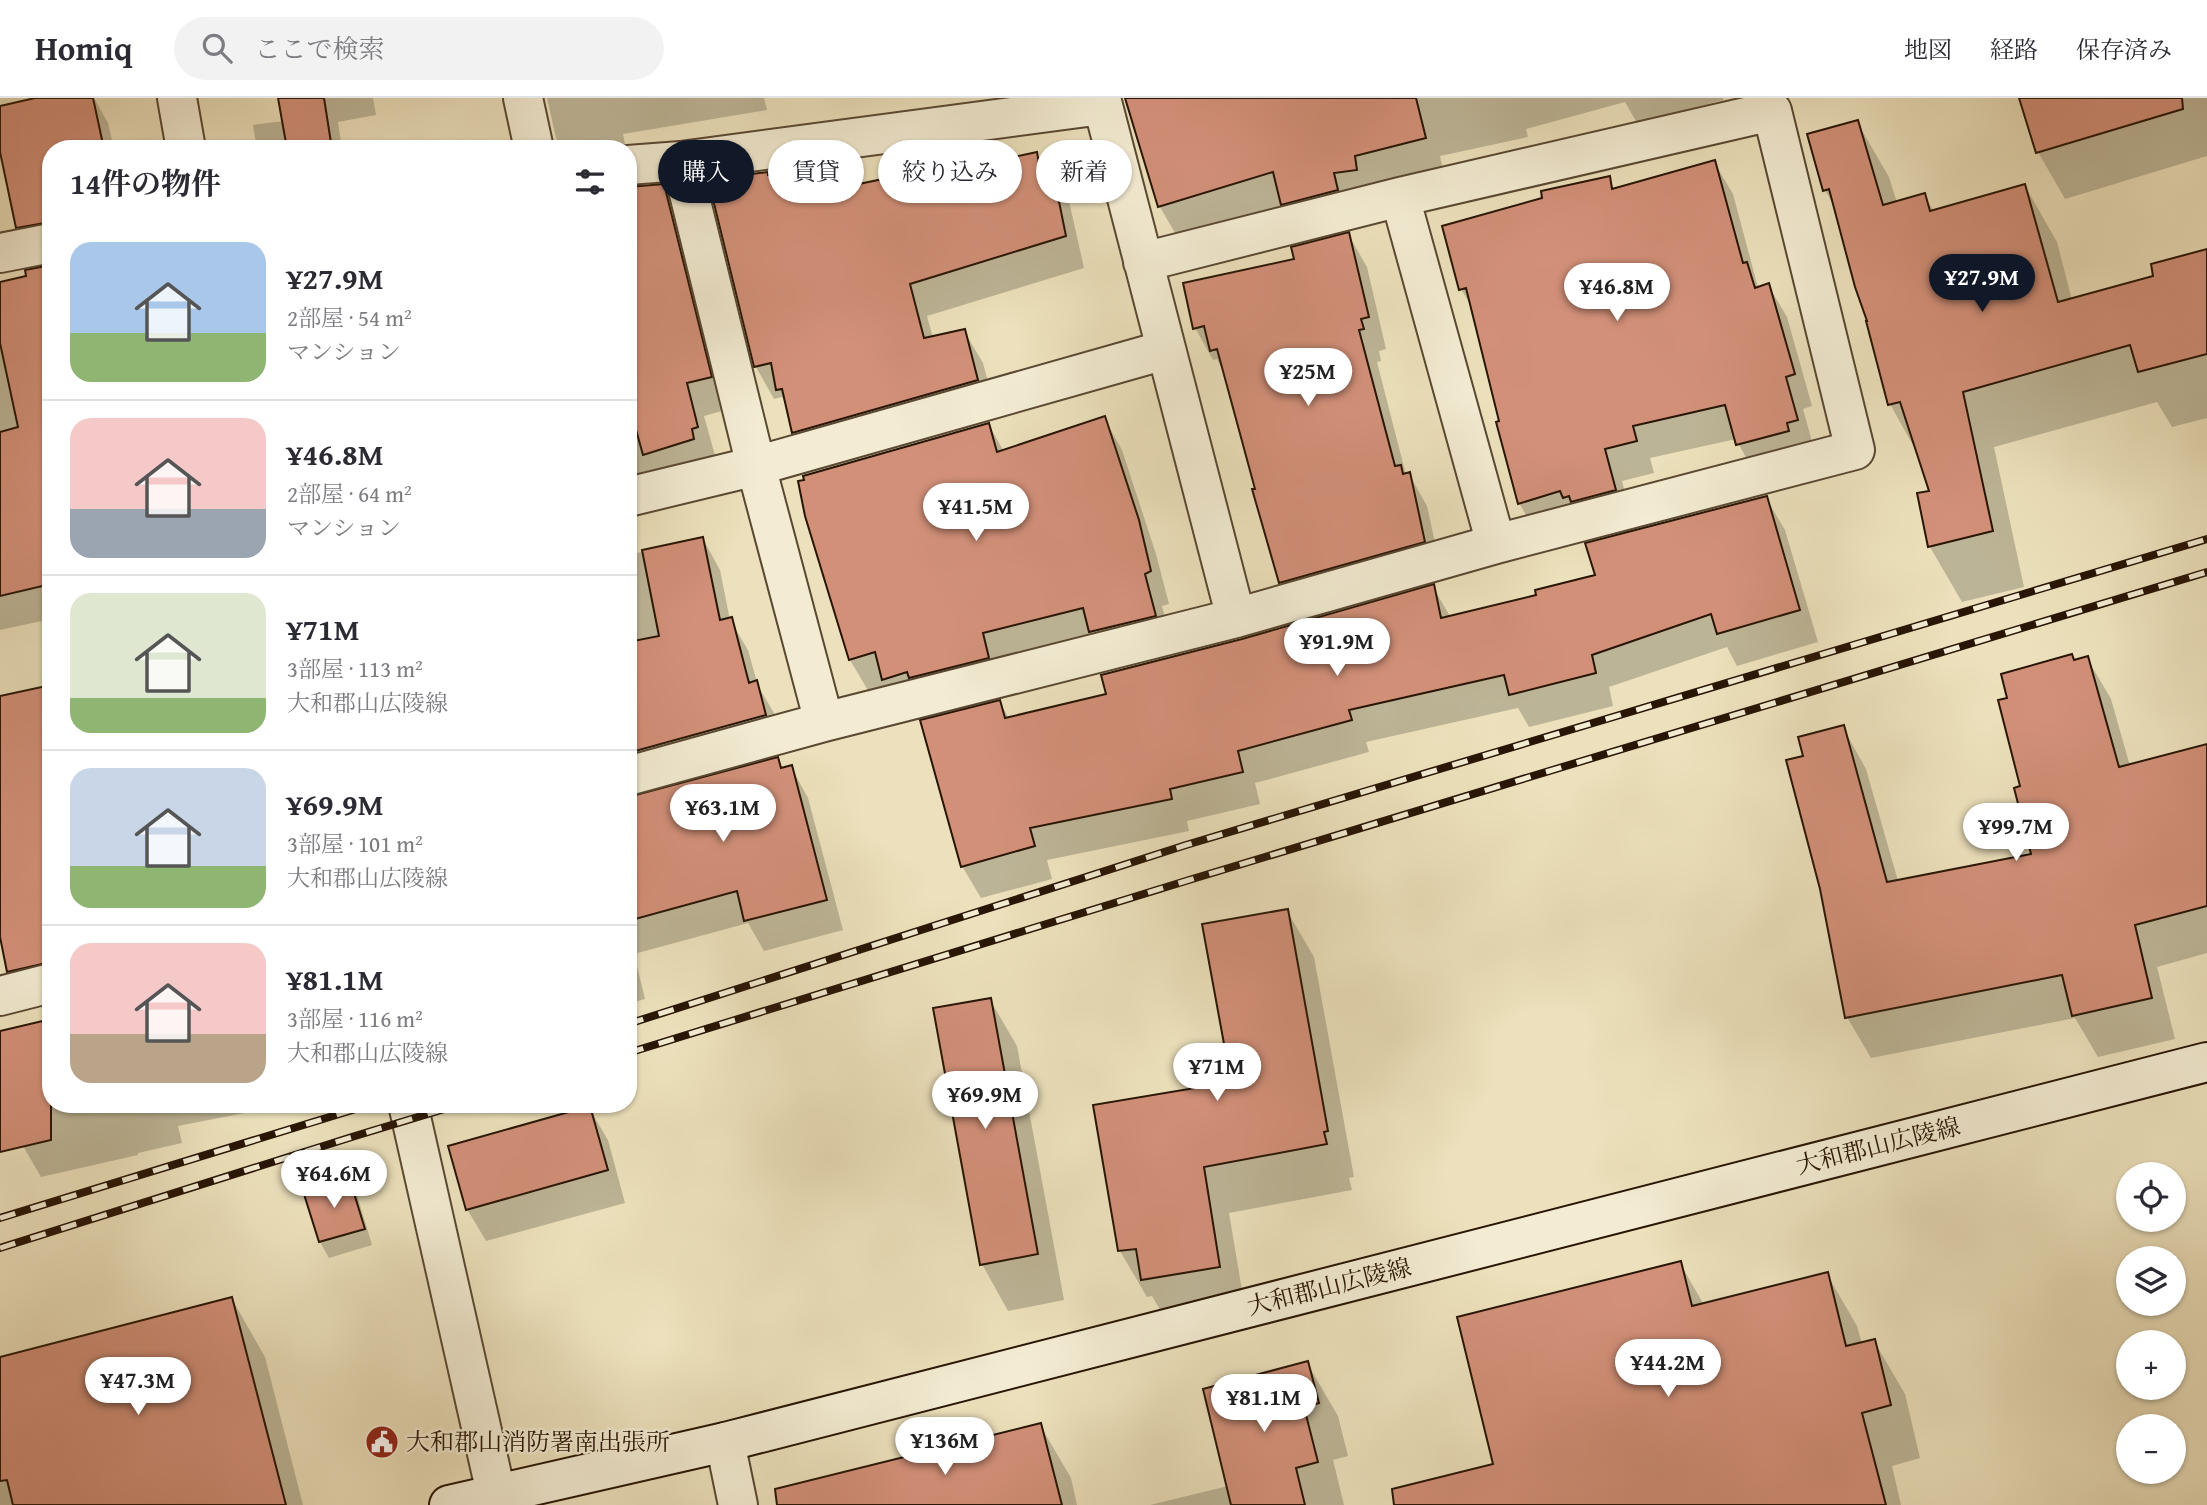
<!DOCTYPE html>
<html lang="ja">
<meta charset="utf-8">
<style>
body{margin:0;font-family:"Gentium Book Plus","Noto Serif JP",serif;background:#f2f2f3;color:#2b2b33;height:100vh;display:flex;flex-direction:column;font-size:26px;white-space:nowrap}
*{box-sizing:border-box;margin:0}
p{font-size:23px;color:#7c7c81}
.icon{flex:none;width:38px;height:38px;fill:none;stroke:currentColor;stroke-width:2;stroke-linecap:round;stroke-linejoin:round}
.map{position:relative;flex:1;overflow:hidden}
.side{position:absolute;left:42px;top:42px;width:595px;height:973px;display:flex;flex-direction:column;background:#fff;border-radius:28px;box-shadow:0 2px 5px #0004}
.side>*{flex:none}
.guide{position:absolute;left:658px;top:42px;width:665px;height:63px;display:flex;gap:14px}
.controls{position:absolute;left:2116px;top:1064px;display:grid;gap:14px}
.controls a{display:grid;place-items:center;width:70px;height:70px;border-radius:50%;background:#fff;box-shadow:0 2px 5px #0004;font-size:35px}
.price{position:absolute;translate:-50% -60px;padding:0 16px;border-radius:24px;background:#fff;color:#222;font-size:23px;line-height:46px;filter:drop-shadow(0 2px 4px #0008)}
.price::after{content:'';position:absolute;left:50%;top:42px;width:21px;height:16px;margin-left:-10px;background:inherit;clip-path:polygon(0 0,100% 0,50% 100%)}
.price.current{background:#111827;color:#fff}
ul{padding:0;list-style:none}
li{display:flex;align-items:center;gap:21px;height:175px;padding:0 28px}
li+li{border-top:2px solid #e1e1e2}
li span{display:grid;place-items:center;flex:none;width:196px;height:140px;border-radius:21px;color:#555}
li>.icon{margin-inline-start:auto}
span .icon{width:84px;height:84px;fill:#fffc;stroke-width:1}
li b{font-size:30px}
h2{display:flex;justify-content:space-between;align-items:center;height:84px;padding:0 28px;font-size:30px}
.tag{padding:0 24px;border-radius:32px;background:#fff;box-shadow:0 2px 5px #0004;font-size:24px;line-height:63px}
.tag.current{background:#111827;color:#fff}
header{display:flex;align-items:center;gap:42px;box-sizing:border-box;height:98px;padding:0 35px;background:#fff;border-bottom:2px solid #e1e1e2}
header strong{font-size:33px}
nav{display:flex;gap:38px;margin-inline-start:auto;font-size:24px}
.search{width:490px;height:63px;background:#f2f2f3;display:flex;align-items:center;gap:18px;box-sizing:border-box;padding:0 24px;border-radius:38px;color:#7c7c81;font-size:26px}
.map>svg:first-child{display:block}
.shadow{fill:#0003}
.building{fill:#d29079;stroke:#281504;stroke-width:2}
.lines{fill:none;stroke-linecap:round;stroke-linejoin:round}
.street-casing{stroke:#594832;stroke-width:42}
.secondary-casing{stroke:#281504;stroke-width:42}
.street{stroke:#f3ecd3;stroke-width:38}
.secondary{stroke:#f3ecd3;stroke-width:38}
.rail-casing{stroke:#281504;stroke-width:8}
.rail{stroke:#f3ecd3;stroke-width:5;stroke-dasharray:16;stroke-linecap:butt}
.labels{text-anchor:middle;stroke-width:5;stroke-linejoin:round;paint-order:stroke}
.street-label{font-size:24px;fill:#281504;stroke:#f3ecd3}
.poi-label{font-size:24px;fill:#281504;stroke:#f3ecd3;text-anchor:start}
</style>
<header>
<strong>Homiq</strong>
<div class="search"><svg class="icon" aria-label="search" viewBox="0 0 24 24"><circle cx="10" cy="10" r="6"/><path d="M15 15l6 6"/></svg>ここで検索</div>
<nav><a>地図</a><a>経路</a><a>保存済み</a></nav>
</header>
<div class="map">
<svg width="2207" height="1407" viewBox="0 0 2207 1407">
<rect width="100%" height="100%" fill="#ece1bc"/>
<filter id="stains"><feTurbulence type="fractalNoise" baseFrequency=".00286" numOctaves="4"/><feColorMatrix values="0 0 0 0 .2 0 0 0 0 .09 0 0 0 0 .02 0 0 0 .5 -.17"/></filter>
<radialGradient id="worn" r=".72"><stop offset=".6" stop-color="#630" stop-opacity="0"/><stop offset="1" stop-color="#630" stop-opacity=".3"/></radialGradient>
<path class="shadow" d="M43 0H94L108 25 114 51H51V141L33 144 14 112 0 45V9Z
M280 0H373L376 17 338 24 342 51H257L253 27 284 23Z
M547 0H764L767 12 623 36 626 51H562L556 40Z
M1127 0H1723V2L1679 14 1682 23 1642 34 1625 4 1526 31 1528 39 1440 58 1443 72 1300 138 1283 108 1178 140 1160 109Z
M2021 0H2207V58L2065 101 2038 54Z
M1857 24 1889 79 1897 105 1924 97 1934 114 2025 88 2057 144 2072 202 2155 180 2207 152V320L2172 329 2157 304 1994 349 2024 489 1962 504 1930 449 1919 397 1931 394 1920 360 1890 306 1837 113 1825 92Z
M1036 56 1045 73 1051 71 1069 103 1084 170 927 218 933 240 964 233 983 265 996 314 812 366 794 334 788 308 782 299 774 301 756 269 769 78 783 75 788 83 824 74 835 93 910 83Z
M1714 64 1733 96 1757 186 1760 190 1768 187 1787 219 1812 308 1803 311 1815 354 1756 378 1736 341 1650 360 1654 375 1622 383 1633 424 1538 437 1519 405 1473 211 1461 191 1609 80 1615 92Z
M663 88 682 120 729 311 704 318 716 361 646 398 628 368V91Z
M1348 136 1367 169 1386 251 1379 253 1381 263 1377 264 1406 377 1409 376 1427 408 1442 476 1299 516 1281 484 1225 277 1217 261 1213 262 1195 230 1296 163Z
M51 179V521L0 532V186Z
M1104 320 1122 352 1156 456 1169 506 1162 508 1173 550 902 613 888 588 869 594 850 562 989 327 1004 354Z
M1766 400 1785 432 1818 544 1737 568 1727 549 1609 589 1613 608 1529 629 1518 610 1366 644 1369 654 1255 685 1260 706 1187 723 1189 733 1047 762 1052 781 981 800 962 768 1000 604 1009 621 1108 597 1242 543 1433 489 1451 520 1539 498 1597 478Z
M703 441 720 472 730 522 748 552 758 588 774 615 783 648 628 695V457Z
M2087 560 2111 601 2130 668 2207 648V855L2157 869 2175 941 2098 959 2075 920 1871 960 1847 919 1805 659 1843 630 1866 671 1898 783 2033 757 2009 601 2074 564Z
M51 588V890L25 896 7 865 0 830V599Z
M777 662 783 671 791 669 808 700 843 832 764 853 748 825 634 856 645 901 628 906V701Z
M1287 813 1314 859 1354 1079 1349 1080 1352 1092 1229 1115 1246 1216 1169 1227 1152 1198 1147 1199 1120 1153 1095 1008 1233 985Z
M990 902 1017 948 1064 1202 1008 1213 982 1166Z
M51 1006H290L178 1028 182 1045 138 1055V1057L41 1079 23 1048Z
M589 1010 608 1042 625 1105 486 1143 467 1111Z
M348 1081 357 1097 372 1147 329 1160 320 1144 305 1094Z
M1680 1165 1704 1207 1827 1176 1857 1228 1862 1246 1874 1243 1905 1296 1920 1360 1892 1368 1901 1407H1418L1496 1367Z
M232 1201 265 1259 303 1407H0V1261Z
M1307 1265 1338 1318 1348 1358 1333 1362 1344 1407H1150L1228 1388Z
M1040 1327 1071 1380 1077 1407H811Z"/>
<path class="building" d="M35 0H93L104 51H51V124L16 130 0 54V8Z
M278 0H324L332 51H287Z
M1125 0H1416L1426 40 1355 58 1357 72 1334 75 1338 92 1281 107 1273 74 1158 109Z
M2019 0H2182L2183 11 2036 55Z
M1858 22 1883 107 1925 95 1930 113 2025 86 2058 204 2153 178 2151 166 2207 151V256L2138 274 2130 247 1963 294 1993 433 1928 449 1917 395 1929 393 1900 304 1888 307 1866 223H1867L1855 189 1829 91 1823 93 1807 36Z
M1037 54 1040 72 1052 69 1066 138 910 186 924 240 965 231 978 282 792 335 782 291 776 292 771 265 754 269 708 81 768 74V77L784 73 786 82 825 72 830 92 907 76 909 81Z
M1715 62 1743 165 1747 164 1755 190 1769 185 1795 276 1786 279 1798 322 1787 325 1789 333 1736 347 1725 307 1633 328 1637 343 1605 351 1616 392 1571 404 1569 398 1563 400 1560 393 1518 406 1496 324 1499 323 1466 190 1459 192 1442 128 1542 100 1541 93 1610 78 1612 91Z
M664 86 712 279 687 285 698 329 692 331 694 341 643 357 628 303V89Z
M1349 134 1369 219 1361 221 1364 231 1359 232 1395 368 1401 367 1403 376 1410 374 1425 444 1279 485 1252 391H1255L1217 251 1210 253 1204 228 1193 231 1183 185 1294 161 1291 149Z
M51 167V486L0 498V334L18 329 0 245V184L26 178 25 172Z
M1105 318 1139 422 1151 473 1145 476 1156 518 1089 534 1083 510 983 535 989 560 909 580 907 574 882 582 875 554 849 562 805 418 798 383 804 382 803 378 989 325 997 354Z
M1767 398 1800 512 1717 536 1711 516 1592 557 1596 575 1509 597 1504 577 1349 612 1352 622 1238 653 1243 674 1170 691 1172 701 1030 730 1035 748 961 769 920 622 1000 602 1005 620 1106 596 1101 577 1242 541 1434 486 1441 520 1536 497 1535 492 1595 477 1585 445Z
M703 439 720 522 732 519 749 585 757 582 766 617 628 655V544L659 538 642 452Z
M2072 556 2074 562 2088 558 2119 669 2207 646V808L2135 827 2152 900 2072 918 2062 877 1845 920 1820 791 1786 662 1803 658 1798 639 1844 627 1887 784 2031 756 2014 690 2020 688 1998 602 2007 600 2001 576Z
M51 587V864L7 874 0 839V598Z
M778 659 781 670 792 667 827 802 744 823 737 793 628 823V699Z
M1288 811 1328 1033 1324 1034 1327 1046 1204 1069 1220 1169 1141 1182 1136 1151 1118 1153 1093 1007 1231 984 1202 826Z
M991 900 1038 1156 980 1167 933 910Z
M51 921V1042L0 1054V933Z
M590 1008 608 1072 466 1112 448 1048Z
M349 1079 365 1131 319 1144 303 1093Z
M1681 1163 1692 1208 1828 1174 1846 1248 1875 1241 1891 1307 1862 1315 1886 1407H1394L1392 1391 1493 1366 1457 1219Z
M232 1199 286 1407H13L7 1382 0 1383V1259Z
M1308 1263 1319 1305 1304 1309 1318 1364 1296 1370 1305 1407H1231L1203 1291Z
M1041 1325 1062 1407H777L775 1391Z"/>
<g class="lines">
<defs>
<path id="street" d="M177 0 186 51
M523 0 534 51
M1101 0 1236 520
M681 63 756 368 824 624
M628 67 681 63 1102 7
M1400 99 1496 446
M0 155 51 145
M628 399 756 368 1165 252
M628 678 824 624 1236 520 1496 446 1855 352 1772 13 1400 99 1143 164
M0 898 51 885
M408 1006 496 1395
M725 1344 738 1407"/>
<path id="secondary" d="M449 1407 725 1344 2207 964"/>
</defs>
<use href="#street" class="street-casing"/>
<use href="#secondary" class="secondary-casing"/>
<use href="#street" class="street"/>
<use href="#secondary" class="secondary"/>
<defs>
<path id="rail" d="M628 926 1186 747 2207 441
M628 955 1189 782 2207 474
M0 1120 372 1006
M0 1150 355 1038 461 1006"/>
</defs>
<use href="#rail" class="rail-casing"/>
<use href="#rail" class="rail"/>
</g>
<defs>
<symbol id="civic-disc" viewBox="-11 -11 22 22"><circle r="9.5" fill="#8f2418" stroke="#f3ecd3"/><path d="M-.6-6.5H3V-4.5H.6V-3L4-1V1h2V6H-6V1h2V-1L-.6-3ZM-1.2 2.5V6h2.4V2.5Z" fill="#fff"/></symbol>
</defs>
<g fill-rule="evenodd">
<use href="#civic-disc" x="363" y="1325" width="38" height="38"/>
</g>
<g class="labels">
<g class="street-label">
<text transform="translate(1878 1048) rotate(-14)" y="8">大和郡山広陵線</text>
<text transform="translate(1329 1189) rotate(-14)" y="8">大和郡山広陵線</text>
</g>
<g class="poi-label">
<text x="406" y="1352">大和郡山消防署南出張所</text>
</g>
</g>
<rect width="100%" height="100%" filter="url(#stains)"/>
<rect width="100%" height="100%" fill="url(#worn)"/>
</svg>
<div class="controls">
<a><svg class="icon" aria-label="locate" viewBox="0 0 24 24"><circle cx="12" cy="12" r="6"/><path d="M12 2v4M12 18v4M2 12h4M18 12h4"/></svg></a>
<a><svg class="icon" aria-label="layers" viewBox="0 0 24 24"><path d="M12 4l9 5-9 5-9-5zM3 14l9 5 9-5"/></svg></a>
<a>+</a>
<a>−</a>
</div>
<b class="price current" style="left:1982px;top:216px">¥27.9M</b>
<b class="price" style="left:1617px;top:225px">¥46.8M</b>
<b class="price" style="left:1308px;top:310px">¥25M</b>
<b class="price" style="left:976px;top:445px">¥41.5M</b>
<b class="price" style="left:1337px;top:580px">¥91.9M</b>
<b class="price" style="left:723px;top:746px">¥63.1M</b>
<b class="price" style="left:2016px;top:765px">¥99.7M</b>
<b class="price" style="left:1217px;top:1005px">¥71M</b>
<b class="price" style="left:985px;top:1033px">¥69.9M</b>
<b class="price" style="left:334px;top:1112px">¥64.6M</b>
<b class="price" style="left:1668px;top:1301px">¥44.2M</b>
<b class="price" style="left:138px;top:1319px">¥47.3M</b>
<b class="price" style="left:1264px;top:1336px">¥81.1M</b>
<b class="price" style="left:945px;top:1379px">¥136M</b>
<div class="guide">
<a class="tag current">購入</a>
<a class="tag">賃貸</a>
<a class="tag">絞り込み</a>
<a class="tag">新着</a>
</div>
<section class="side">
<h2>14件の物件<svg class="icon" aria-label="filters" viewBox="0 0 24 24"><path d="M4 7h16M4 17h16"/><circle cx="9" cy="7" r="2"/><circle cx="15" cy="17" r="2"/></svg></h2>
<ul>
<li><span style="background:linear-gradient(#a9c7e8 65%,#8fb573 0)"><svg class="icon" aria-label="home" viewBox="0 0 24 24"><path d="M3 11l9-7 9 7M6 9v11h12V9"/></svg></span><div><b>¥27.9M</b><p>2部屋 · 54 m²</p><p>マンション</p></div></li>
<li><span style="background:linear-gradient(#f6c9c9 65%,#9aa5b1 0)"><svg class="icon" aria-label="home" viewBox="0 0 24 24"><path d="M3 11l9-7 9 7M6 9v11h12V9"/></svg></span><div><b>¥46.8M</b><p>2部屋 · 64 m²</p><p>マンション</p></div></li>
<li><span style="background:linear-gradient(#dfe7d0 75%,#8fb573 0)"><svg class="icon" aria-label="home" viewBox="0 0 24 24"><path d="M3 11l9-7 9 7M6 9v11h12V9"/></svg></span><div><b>¥71M</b><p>3部屋 · 113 m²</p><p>大和郡山広陵線</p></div></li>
<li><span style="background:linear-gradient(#c9d6e8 70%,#8fb573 0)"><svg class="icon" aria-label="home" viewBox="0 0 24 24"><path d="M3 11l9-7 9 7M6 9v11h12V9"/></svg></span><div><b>¥69.9M</b><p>3部屋 · 101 m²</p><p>大和郡山広陵線</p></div></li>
<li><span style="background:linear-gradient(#f6c9c9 65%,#b9a48a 0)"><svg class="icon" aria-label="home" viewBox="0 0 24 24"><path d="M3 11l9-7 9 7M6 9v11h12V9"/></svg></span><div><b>¥81.1M</b><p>3部屋 · 116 m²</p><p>大和郡山広陵線</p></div></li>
</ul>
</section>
</div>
